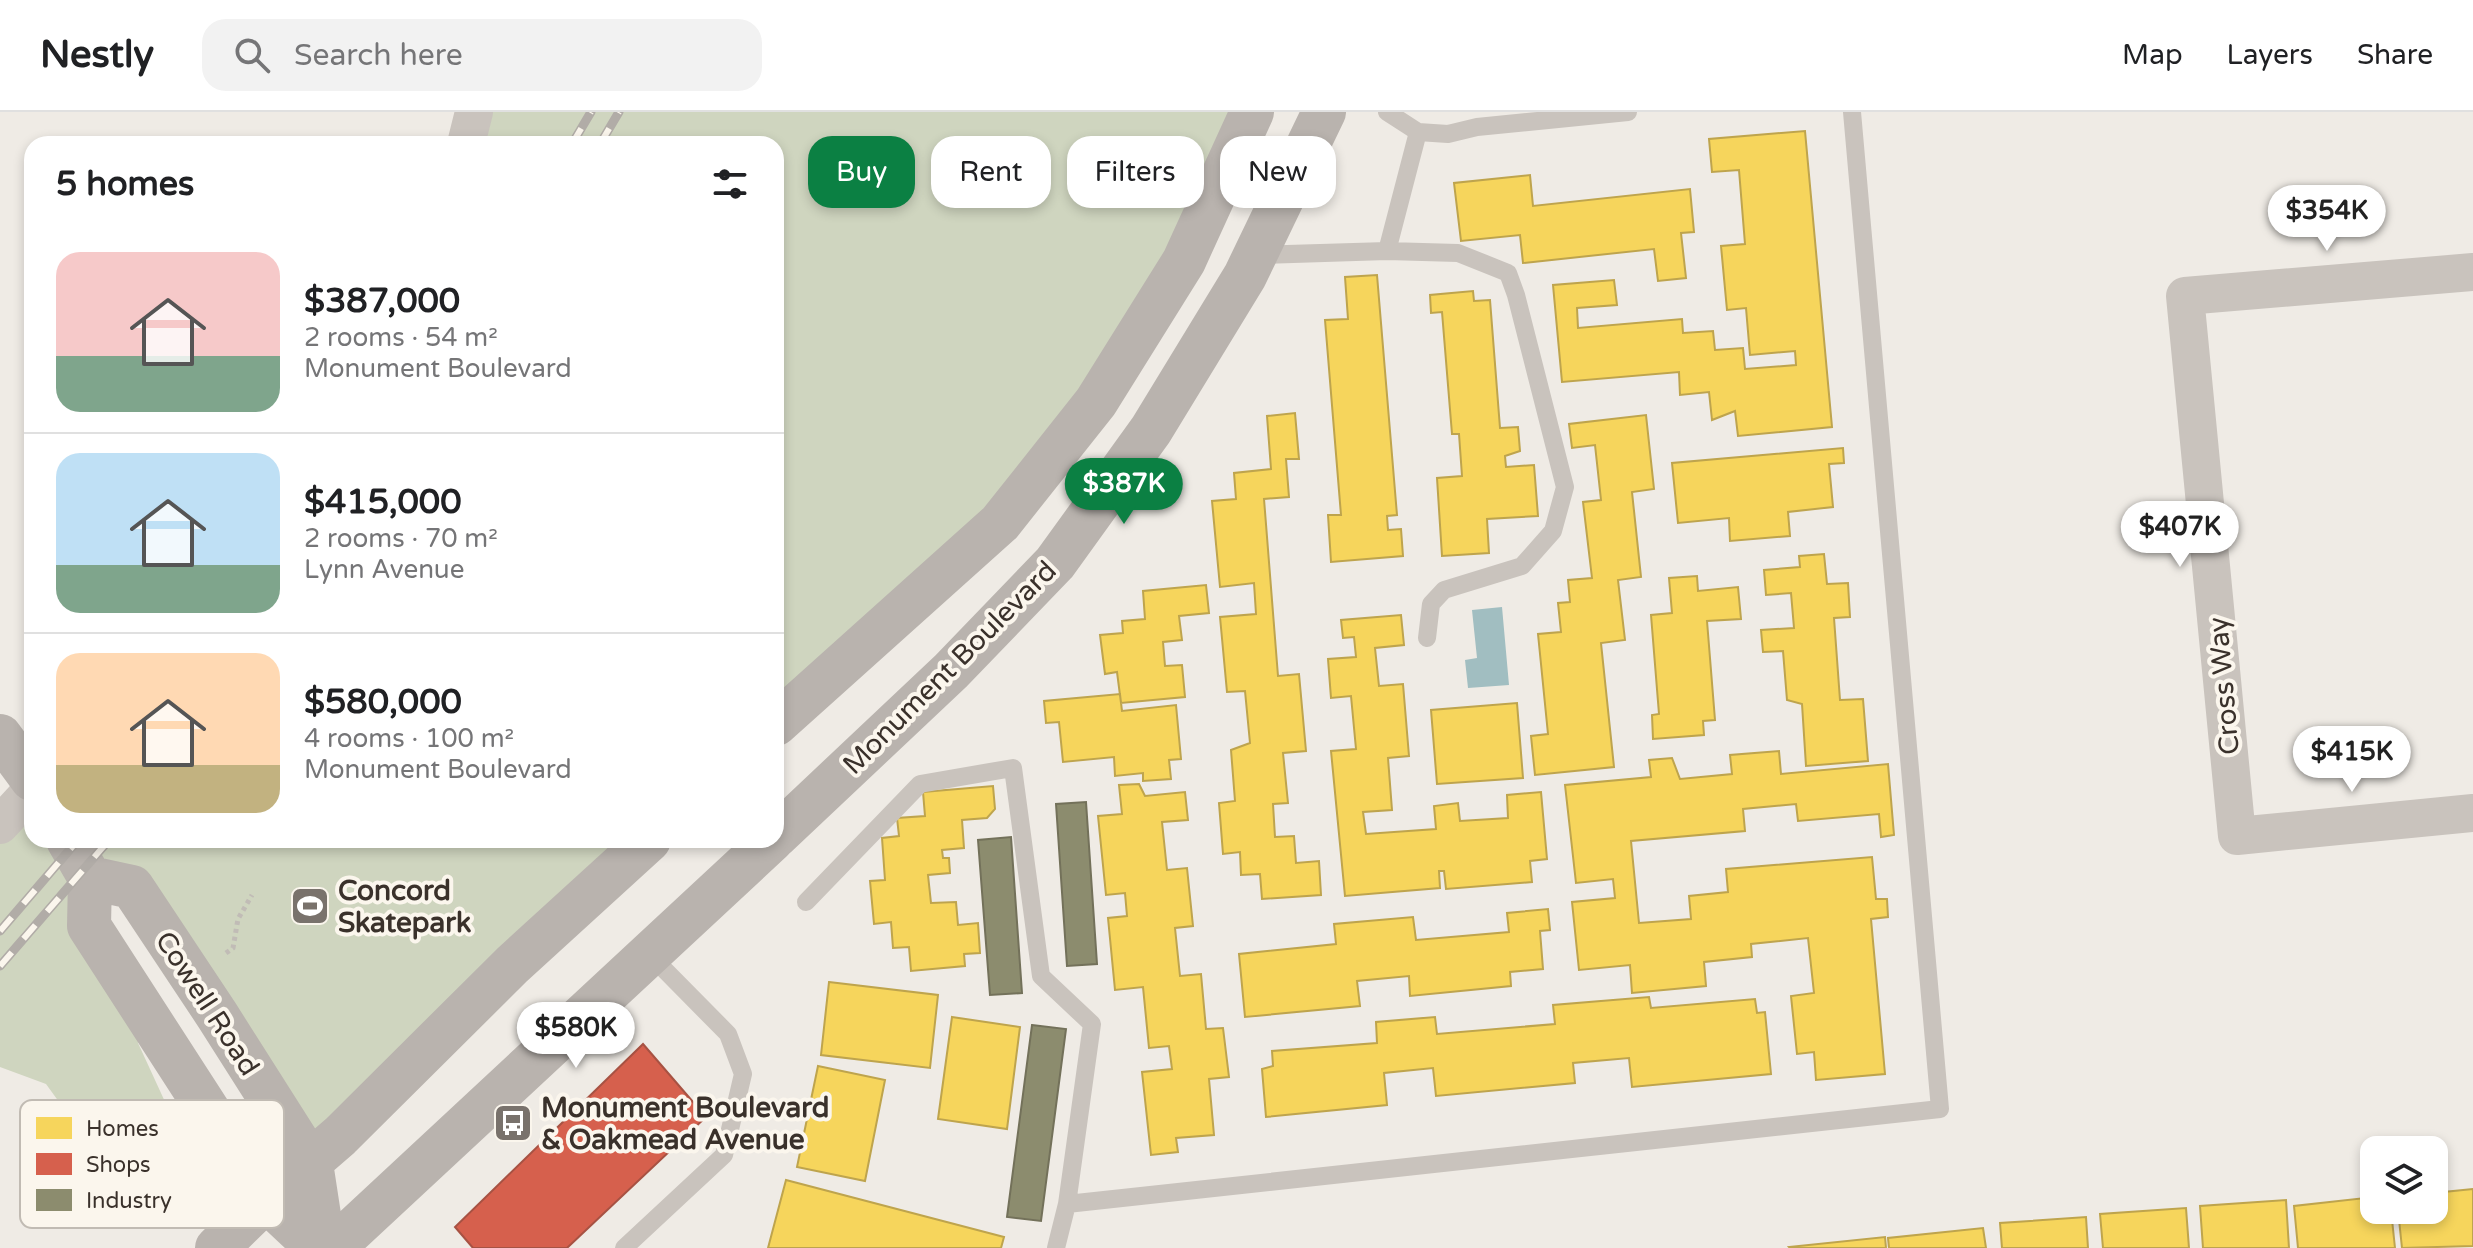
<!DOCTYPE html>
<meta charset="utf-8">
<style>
body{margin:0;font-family:"Varela Round",sans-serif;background:#f2f2f2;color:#202124;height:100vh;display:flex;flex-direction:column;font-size:30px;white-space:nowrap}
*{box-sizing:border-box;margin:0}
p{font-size:26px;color:#757577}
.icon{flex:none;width:44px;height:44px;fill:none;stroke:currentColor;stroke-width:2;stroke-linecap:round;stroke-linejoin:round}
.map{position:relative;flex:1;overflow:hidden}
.side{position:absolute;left:24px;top:24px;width:760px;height:712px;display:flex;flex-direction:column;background:#fff;border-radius:24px;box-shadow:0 4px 12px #0003}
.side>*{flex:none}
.top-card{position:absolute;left:808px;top:24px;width:760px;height:72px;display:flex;gap:16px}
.tools{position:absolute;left:2360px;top:1024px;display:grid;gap:16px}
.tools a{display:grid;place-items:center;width:88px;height:88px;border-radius:16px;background:#fff;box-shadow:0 4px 12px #0003;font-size:40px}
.price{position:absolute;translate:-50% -68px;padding:0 18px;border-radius:28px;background:#fff;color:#222;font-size:26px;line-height:52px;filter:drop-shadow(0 2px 4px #0008)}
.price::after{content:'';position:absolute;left:50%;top:48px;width:24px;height:18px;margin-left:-12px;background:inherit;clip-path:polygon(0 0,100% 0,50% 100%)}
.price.on{background:#0b8043;color:#fff}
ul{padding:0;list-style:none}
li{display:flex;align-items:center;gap:24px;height:200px;padding:0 32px}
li+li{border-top:2px solid #e0e0e0}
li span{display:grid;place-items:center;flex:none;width:224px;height:160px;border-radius:24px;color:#555}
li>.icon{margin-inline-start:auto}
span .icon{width:96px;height:96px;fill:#fffc;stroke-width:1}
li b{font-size:34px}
h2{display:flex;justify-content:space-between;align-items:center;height:96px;padding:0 32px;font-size:34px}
.tag{padding:0 28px;border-radius:24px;background:#fff;box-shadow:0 4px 12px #0003;font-size:28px;line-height:72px}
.tag.on{background:#0b8043;color:#fff}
header{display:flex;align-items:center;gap:48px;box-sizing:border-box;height:112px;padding:0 40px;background:#fff;border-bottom:2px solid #e0e0e0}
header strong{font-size:38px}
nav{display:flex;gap:44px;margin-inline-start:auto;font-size:28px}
.search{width:560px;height:72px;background:#f2f2f2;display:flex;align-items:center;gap:20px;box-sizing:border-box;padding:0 28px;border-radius:24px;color:#757577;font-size:30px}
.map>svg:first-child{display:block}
.green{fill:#cfd5bf}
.water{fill:#a1bec1}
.homes{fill:#f6d55c;stroke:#bea44d;stroke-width:2}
.shops{fill:#d6604d;stroke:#a75243;stroke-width:2}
.industry{fill:#8c8c6e;stroke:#73715a;stroke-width:2}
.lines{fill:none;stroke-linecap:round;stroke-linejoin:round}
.path{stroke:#c1bcb6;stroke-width:5;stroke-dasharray:4 4;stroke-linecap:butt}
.lane{stroke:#c9c3bd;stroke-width:18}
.street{stroke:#c9c3bd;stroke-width:38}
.secondary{stroke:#b9b3ae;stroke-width:44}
.rail-casing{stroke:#b1aca7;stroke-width:9}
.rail{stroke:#fbf6ed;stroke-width:6;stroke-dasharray:18;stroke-linecap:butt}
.labels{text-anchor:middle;stroke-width:8;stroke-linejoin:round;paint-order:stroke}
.street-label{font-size:28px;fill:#3a312b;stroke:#fbf6ed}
.poi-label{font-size:28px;font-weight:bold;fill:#3a312b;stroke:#fbf6ed;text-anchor:start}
.key{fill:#fbf6ed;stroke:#c1bbb3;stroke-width:2}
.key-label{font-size:22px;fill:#3a312b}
</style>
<header>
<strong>Nestly</strong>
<div class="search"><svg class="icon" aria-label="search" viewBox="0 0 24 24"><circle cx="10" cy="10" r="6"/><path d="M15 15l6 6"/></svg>Search here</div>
<nav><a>Map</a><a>Layers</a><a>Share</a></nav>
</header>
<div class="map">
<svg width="2473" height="1136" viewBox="0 0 2473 1136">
<rect width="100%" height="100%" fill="#efebe5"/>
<path class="green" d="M474 0H1252L1096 290 776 613V32H466Z
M32 678V728H652L311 1051 132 775 90 766 137 891 138 931 172 1005V1063L164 1110 109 1059 46 972 0 955V713Z"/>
<path class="water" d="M1502 495 1509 573 1468 576 1465 548 1477 546 1472 498Z"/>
<path class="homes" d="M1805 19 1832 315 1738 324 1735 299 1712 308 1709 280 1680 283 1679 260 1562 270 1553 173 1614 168 1617 193 1577 196 1578 216 1682 207 1683 221 1713 219 1715 238 1743 236 1745 257 1796 253 1795 239 1750 243 1746 196 1727 198 1721 134 1745 132 1739 58 1712 60 1709 27Z
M1530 63 1533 94 1690 77 1694 120 1681 121 1686 166 1658 169 1654 137 1523 151 1520 123 1461 129 1454 71Z
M1377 163 1397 403 1387 404 1388 418 1401 417 1403 444 1331 450 1328 403H1341L1325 208 1348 207 1345 165Z
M1473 179 1474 189 1490 188 1500 316 1518 315 1520 339 1505 344 1506 355 1534 353 1538 404 1487 407 1489 441 1442 444 1437 366 1462 364 1459 322H1452L1442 200 1431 201 1430 183Z
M1295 301 1299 347H1286L1289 385 1264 387 1278 564 1299 562 1306 639 1283 641 1288 691 1273 692 1275 725 1294 724 1296 751 1319 749 1321 783 1262 787 1260 762 1241 763 1240 740 1223 742 1219 691 1235 689 1231 638 1250 631 1245 579 1227 580 1220 505 1256 502 1254 471 1220 475 1212 389 1236 387 1234 361 1271 357 1267 304Z
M1646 303 1654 377 1632 380 1641 465 1618 468 1625 528 1601 531 1614 655 1535 663 1531 624 1548 622 1538 522 1561 520 1558 491 1570 490 1568 468 1592 466 1583 390 1601 388 1595 333 1572 336 1569 312Z
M1843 336 1844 351 1829 352 1833 395 1788 400 1790 424 1730 429 1729 406 1678 411 1672 351Z
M1824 442 1827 472 1848 471 1850 505 1834 506 1840 588 1863 587 1868 649 1806 654 1802 592 1787 588 1783 539 1763 540 1761 518 1794 516 1791 481 1766 483 1764 458 1800 455 1799 444Z
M1697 464 1698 479 1738 475 1741 507 1707 509 1715 608 1703 609 1704 623 1653 627 1652 603 1659 602 1651 503 1672 501 1669 466Z
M1206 473 1209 501 1179 504 1182 528 1163 530 1165 554 1182 553 1185 585 1121 591 1117 560 1105 562 1100 523 1123 521 1122 509 1145 507 1143 479Z
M1401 503 1404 533 1375 536 1379 574 1403 572 1409 644 1388 646 1392 698 1363 700 1366 722 1436 717 1434 694 1458 691 1460 709 1508 706 1507 683 1541 680 1547 747 1530 749 1532 770 1446 777 1444 759H1439L1440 776 1345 784 1331 639 1356 637 1351 584 1331 586 1328 547 1356 545 1354 525 1343 526 1341 508Z
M1120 582 1122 599 1176 593 1181 647 1169 648 1171 667 1143 669V661L1115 664 1114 645 1063 650 1059 610 1046 611 1044 589Z
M1517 591 1523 666 1437 672 1431 598Z
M1779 639 1781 662 1888 652 1894 723 1881 725 1879 702 1798 709 1796 692 1743 697 1745 719 1631 729 1639 811 1691 807 1689 784 1728 780 1726 757 1872 745 1876 787H1887L1888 805 1871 807 1885 962 1816 968 1814 940 1797 942 1791 884 1814 881 1808 826 1751 832 1752 845 1704 850 1706 874 1632 881 1630 853 1579 858 1572 790 1615 786 1613 767 1576 771 1565 673 1651 665 1649 648 1672 646 1680 667 1732 662 1730 643Z
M1139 672 1145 684 1185 680 1188 708 1162 710 1167 758 1187 756 1193 814 1175 816 1180 864 1201 862 1206 917 1223 916 1229 965 1209 967 1214 1023 1176 1026 1178 1040 1151 1043 1142 960 1172 957 1169 934 1149 936 1143 875 1115 878 1108 806 1127 804 1125 781 1106 783 1098 704 1122 702 1119 673Z
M993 674 995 697 987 706 962 708 964 736 942 738 943 746H949L950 761 928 763 931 791 956 790 958 813 978 811 980 841 964 842 965 854 911 859 909 835 893 836 891 810 874 812 870 769 885 768 882 726 899 724 897 706 925 704 923 680Z
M1548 797 1550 818 1540 819 1543 857 1510 860 1511 874 1410 884 1409 864 1357 869 1360 894 1245 905 1239 842 1336 832 1334 812 1413 805 1416 828 1509 820 1507 801Z
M829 870 938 883 930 956 821 943Z
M1649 885 1651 896 1755 887 1757 901 1765 900 1771 962 1632 975 1629 946 1573 951 1575 971 1436 984 1433 956 1384 961 1387 993 1266 1005 1262 957 1273 954 1272 939 1377 931 1376 910 1435 905 1437 922 1555 912 1553 893Z
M952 905 1020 915 1007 1017 938 1007Z
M818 954 885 968 865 1069 797 1055Z
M786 1068 1004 1125 1001 1136H768Z
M2473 1077V1134L2402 1136 2398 1098H2434V1081Z
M2374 1085V1098H2391L2395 1136H2298L2294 1094Z
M2286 1088 2289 1136H2203L2200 1094Z
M2186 1096 2189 1136H2103L2100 1102Z
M2086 1105 2088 1136H2002L2000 1111Z
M1983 1116 1986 1136H1889L1888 1126Z
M1885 1125 1886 1136H1790L1789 1135Z"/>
<path class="shops" d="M643 932 706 1005 567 1136H473L455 1115Z"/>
<path class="industry" d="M1086 690 1097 852 1067 854 1056 692Z
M1011 725 1022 881 990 883 978 728Z
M1032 913 1066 917 1041 1109 1007 1105Z"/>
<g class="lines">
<path class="path" d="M226 841 233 836 238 807 252 783"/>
<path class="lane" d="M1387 0 1418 20 1448 22 1477 15 1628 0
M1387 139 1418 20
M1258 143 1387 139 1458 141 1508 161 1516 183 1565 375 1553 419 1522 454 1444 478 1431 492 1427 526
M806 790 920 672 1013 656 1041 864 1092 912 1067 1092 1056 1136
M1067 1092 1940 997 1852 0
M624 1136 724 1043 743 962 728 922 650 843"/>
<path class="street" d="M466 32 474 0
M2473 160 2185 184 2237 724 2473 701
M0 713 32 678"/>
<path class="secondary" d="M776 612 1000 411 1096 290 1184 149 1252 0
M0 624 32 667
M776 724 951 559 1055 451 1151 318 1245 164 1324 0
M68 728 90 766 89 814 266 1088 317 1136
M90 766 132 775 217 903 311 1051 324 1136
M217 1136 266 1088 340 1024 512 853 649 728
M333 1136 772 728"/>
<defs>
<path id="rail" d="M572 32 591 0
M600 32 619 0
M0 819 78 728
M0 854 109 728"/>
</defs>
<use href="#rail" class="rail-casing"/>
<use href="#rail" class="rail"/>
</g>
<defs>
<symbol id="stadium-square" viewBox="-11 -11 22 22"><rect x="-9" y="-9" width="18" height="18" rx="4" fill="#79726c" stroke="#fbf6ed"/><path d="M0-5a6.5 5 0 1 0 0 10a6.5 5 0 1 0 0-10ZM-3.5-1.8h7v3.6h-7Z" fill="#fff"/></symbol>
<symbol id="bus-square" viewBox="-11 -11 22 22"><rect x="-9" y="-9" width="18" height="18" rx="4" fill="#79726c" stroke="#fbf6ed"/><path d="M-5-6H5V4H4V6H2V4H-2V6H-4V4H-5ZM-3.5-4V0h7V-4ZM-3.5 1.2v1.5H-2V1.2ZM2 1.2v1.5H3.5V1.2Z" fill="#fff"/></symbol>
</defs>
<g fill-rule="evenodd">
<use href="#stadium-square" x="288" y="772" width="44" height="44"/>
<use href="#bus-square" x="491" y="989" width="44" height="44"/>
</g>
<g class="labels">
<g class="street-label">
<text transform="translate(949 555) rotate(-45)" y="10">Monument Boulevard</text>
<text transform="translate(2223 574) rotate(-95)" y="10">Cross Way</text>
<text transform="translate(208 891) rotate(57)" y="10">Cowell Road</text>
</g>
<g class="poi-label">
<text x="338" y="788">Concord<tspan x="338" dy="32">Skatepark</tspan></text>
<text x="541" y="1005">Monument Boulevard<tspan x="541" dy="32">&amp; Oakmead Avenue</tspan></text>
</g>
</g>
<rect x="20" y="988" width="264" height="128" rx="12" class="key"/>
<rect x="36" y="1005" width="36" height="22" fill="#f6d55c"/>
<rect x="36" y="1041" width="36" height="22" fill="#d6604d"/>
<rect x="36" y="1077" width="36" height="22" fill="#8c8c6e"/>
<g class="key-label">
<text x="86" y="1024">Homes</text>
<text x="86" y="1060">Shops</text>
<text x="86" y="1096">Industry</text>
</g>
</svg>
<div class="tools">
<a><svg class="icon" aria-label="layers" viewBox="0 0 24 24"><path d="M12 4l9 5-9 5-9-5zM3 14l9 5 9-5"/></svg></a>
</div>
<b class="price" style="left:2327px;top:141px">$354K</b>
<b class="price on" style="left:1124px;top:414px">$387K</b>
<b class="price" style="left:2180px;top:457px">$407K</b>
<b class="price" style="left:2352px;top:682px">$415K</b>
<b class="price" style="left:576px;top:958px">$580K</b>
<div class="top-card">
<a class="tag on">Buy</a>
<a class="tag">Rent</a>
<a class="tag">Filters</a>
<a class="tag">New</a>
</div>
<section class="side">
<h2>5 homes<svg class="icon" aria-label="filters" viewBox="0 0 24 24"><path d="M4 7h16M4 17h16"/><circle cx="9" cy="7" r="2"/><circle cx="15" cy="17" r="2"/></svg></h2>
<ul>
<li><span style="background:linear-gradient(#f6c9c9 65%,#7fa58c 0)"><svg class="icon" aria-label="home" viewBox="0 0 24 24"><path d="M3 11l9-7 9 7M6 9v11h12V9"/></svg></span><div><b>$387,000</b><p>2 rooms · 54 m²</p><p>Monument Boulevard</p></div></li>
<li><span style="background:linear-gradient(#bfe0f5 70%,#7fa58c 0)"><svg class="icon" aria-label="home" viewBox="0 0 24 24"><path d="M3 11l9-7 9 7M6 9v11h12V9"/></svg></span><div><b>$415,000</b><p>2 rooms · 70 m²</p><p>Lynn Avenue</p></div></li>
<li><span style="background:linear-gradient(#ffd9b3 70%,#c2b280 0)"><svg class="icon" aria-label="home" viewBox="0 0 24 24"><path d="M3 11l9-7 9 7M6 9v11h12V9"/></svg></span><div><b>$580,000</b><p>4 rooms · 100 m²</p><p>Monument Boulevard</p></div></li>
</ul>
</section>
</div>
